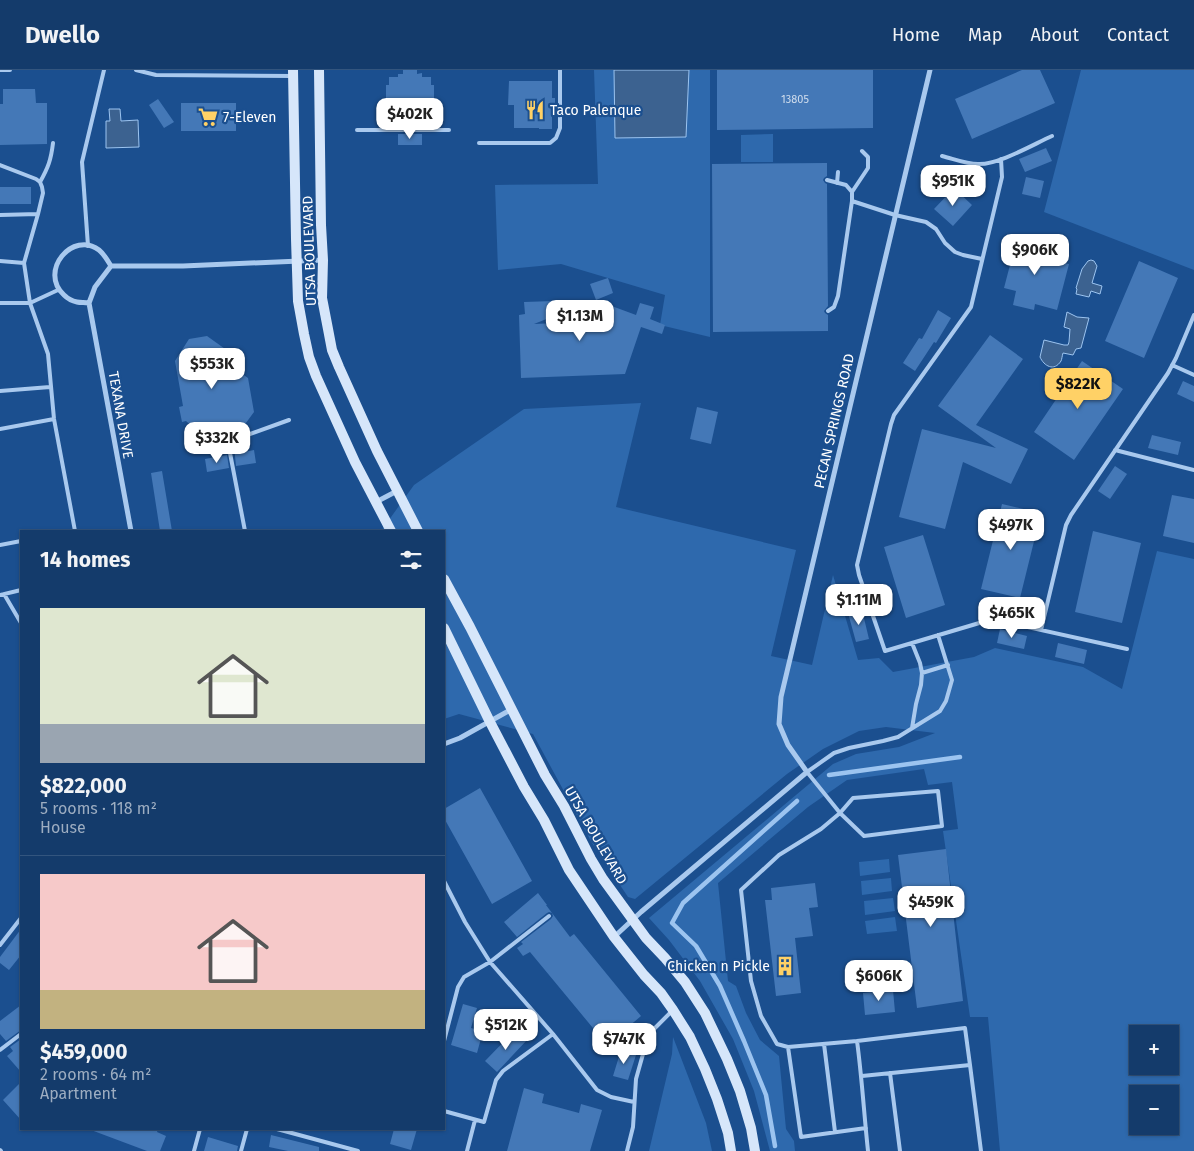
<!DOCTYPE html>
<meta charset="utf-8">
<style>
body{margin:0;font-family:"Fira Sans",sans-serif;background:#1d4271;color:#f1f3f6;height:100vh;display:flex;flex-direction:column;font-size:19px;white-space:nowrap}
*{box-sizing:border-box;margin:0}
p{font-size:16px;color:#9dadc1}
.icon{flex:none;width:28px;height:28px;fill:none;stroke:currentColor;stroke-width:2;stroke-linecap:round;stroke-linejoin:round}
.map{position:relative;flex:1;overflow:hidden}
.drawer{position:absolute;left:20px;top:460px;width:425px;height:600px;display:flex;flex-direction:column;background:#143b6b;border-radius:0px;box-shadow:0 1px 4px #0004,0 0 0 1px #33557e}
.drawer>*{flex:none}
.fabs{position:absolute;left:1129px;top:955px;display:grid;gap:10px}
.fabs a{display:grid;place-items:center;width:50px;height:50px;border-radius:0px;background:#143b6b;box-shadow:0 1px 4px #0004,0 0 0 1px #33557e;font-size:25px}
.price{position:absolute;translate:-50% -42px;padding:0 11px;border-radius:10px;background:#fff;color:#222;font-size:16px;line-height:32px;filter:drop-shadow(0 1px 2px #0008)}
.price::after{content:'';position:absolute;left:50%;top:30px;width:15px;height:11px;margin-left:-8px;background:inherit;clip-path:polygon(0 0,100% 0,50% 100%)}
.price.selected{background:#ffd166;color:#111}
ul{padding:0;list-style:none}
li{display:grid;align-content:center;gap:10px;height:265px;padding:0 20px}
li+li{border-top:1px solid #33557e}
li span{display:grid;place-items:center;height:155px;border-radius:0px;color:#555}
li>.icon{margin-inline-start:auto}
span .icon{width:90px;height:90px;fill:#fffc;stroke-width:1}
li b{font-size:21px}
h2{display:flex;justify-content:space-between;align-items:center;height:60px;padding:0 20px;font-size:21px}
header{display:flex;align-items:center;gap:30px;box-sizing:border-box;height:70px;padding:0 25px;background:#143b6b;border-bottom:1px solid #33557e}
header strong{font-size:24px}
nav{display:flex;gap:28px;margin-inline-start:auto;font-size:18px}
.map>svg:first-child{display:block}
.green{fill:#2e69ad;fill-rule:evenodd}
.water{fill:#3c6290;stroke:#9cc4f0}
.lines{fill:none;stroke-linecap:round;stroke-linejoin:round}
.stream{stroke:#9cc4f0;stroke-width:4.5}
.building{fill:#4478b7}
.lane{stroke:#a9c9ee;stroke-width:4}
.street{stroke:#a9c9ee;stroke-width:5}
.secondary{stroke:#d6e6fa;stroke-width:10}
.labels{text-anchor:middle;stroke-width:4.5;stroke-linejoin:round;paint-order:stroke}
.number-label{font-size:11px;fill:#d0dded}
.poi-label{font-size:14px;fill:#fff;stroke:#1b4f8f;text-anchor:start}
.street-label{font-size:14px;fill:#fff;stroke:#1b4f8f}
</style>
<header>
<strong>Dwello</strong>
<nav><a>Home</a><a>Map</a><a>About</a><a>Contact</a></nav>
</header>
<div class="map">
<svg width="1194" height="1081" viewBox="0 0 1194 1081">
<rect width="100%" height="100%" fill="#1b4f8f"/>
<path class="green" d="M594 0H710V267L660 255 665 225 561 194 498 200 495 115 598 114Z
M1081 0H1194V200L1044 142Z
M773 64V92H741V65Z
M641 333 616 437 796 480 771 586 812 595 833 505 858 590 879 588 893 602 974 587 995 578 1083 597 1122 619 1157 481 1194 489V1081H1000L988 947H970L943 761 958 759 952 712 928 715 924 699 847 710 808 737 718 813 728 911 736 916 746 943 760 970 779 986 786 1059 794 1071 795 1081H770L754 1021 733 969 700 911 669 870 649 848 833 694 856 684 899 677 935 663 886 657 859 661 823 679 787 704 635 829 628 827 592 773 533 664 459 644 444 649V461H381L414 415 524 339ZM1138 964H1170V996H1138ZM1138 1024H1170V1056H1138Z
M889 789 890 802 860 806 859 792Z
M891 808 892 821 862 825 861 811Z
M893 828 895 841 865 845 864 831Z
M895 847 897 861 867 864 865 851Z
M906 896 908 908 871 912 870 900Z
M673 967 706 1053 712 1081H649L672 984Z"/>
<path class="water" d="M614 0H689L686 67 615 68Z
M109 39H120L121 51 138 50 139 77 106 78V51H110Z
M1091 190 1094 191 1097 196 1092 213 1102 216 1100 224 1091 221 1089 227 1076 224 1077 219 1076 218 1082 199 1088 191Z
M1067 242 1077 247 1089 248 1081 278 1076 279 1073 285 1063 283C1062 286 1062 289 1061 291 1054 302 1044 296 1040 287L1044 270 1064 275H1068L1069 272 1070 259 1064 257Z"/>
<g class="lines">
<path class="stream" d="M829 705 960 687
M775 1076 766 1025 744 971 720 916 696 876 672 853 683 833 797 731"/>
</g>
<path class="building" d="M403 0H417V4L422 3V7H431V15H434V41H422V56H398V42H386V15H389V7H398V4H403Z
M717 0H873V58L717 60Z
M1022 0H1040L1055 33 972 69 955 29Z
M509 11H552V28H555V46H552V59H539V58H514V35H508Z
M3 19H35L36 33H47V74L0 75V34H3Z
M158 29 174 52 164 58 149 35Z
M181 33H236V61H181Z
M398 64H422V75H398Z
M1046 78 1052 91 1025 102 1019 89Z
M827 93V106L824 108 823 110 825 113 827 114 828 236 824 241 825 243 828 245V261L713 262 712 94Z
M951 96 981 103 977 117 948 110Z
M1026 107 1044 111 1040 128 1022 124Z
M0 117H31V134H0Z
M954 118 972 135 953 156 934 139Z
M1017 168 1050 176 1047 189 1069 194 1057 240 1035 234 1034 240 1013 235 1016 221 1004 218Z
M1139 191 1178 208 1144 288 1105 271Z
M608 208 613 223 596 230 590 214Z
M554 231V246L534 254 604 251 609 235 636 245 640 233 654 237 650 249 665 255 662 264 641 257 625 304 521 308 519 245 525 244 524 232Z
M938 240 951 248 936 273 934 272 915 301 903 293 919 268 922 269Z
M990 265 1023 289 976 355 1028 379 1011 414 963 392 945 459 899 447 922 359 996 378 938 336Z
M207 266 228 281 231 296 248 308 254 342 240 361 236 362V365L227 372 226 382 223 365 205 368 186 351 182 352 179 337 183 336 175 291 189 269Z
M1082 291 1123 319 1074 390 1034 362Z
M1183 311 1194 316V332L1177 324Z
M697 337 718 342 711 374 690 369Z
M1152 365 1181 372 1178 385 1148 378Z
M237 373 239 383 254 380 256 393 236 396 234 376Z
M227 385 229 398 207 402 205 389Z
M1115 396 1127 404 1110 429 1098 421Z
M162 401 172 461H160L151 403Z
M1172 425 1194 429V473L1163 466Z
M1002 434 1041 443 1020 528 981 519Z
M1093 461 1141 473 1122 553 1075 542Z
M923 465 945 535 906 548 884 477Z
M862 540 869 569 856 572 848 543Z
M1000 559 1027 566 1024 579 997 573Z
M1058 573 1087 580 1084 594 1055 587Z
M480 718 532 811 492 834 444 748V739Z
M946 779 963 931 917 938 898 785Z
M815 813 818 837 809 838 813 866 795 868 801 923 776 926 765 830H772L771 818Z
M538 823 547 835H546L570 867 574 864 641 946 607 975 530 882 523 886 517 878 523 874 521 872 551 849 553 846 552 843 549 842 547 843 517 867 504 852Z
M21 859V885L9 900 0 893V887Z
M893 920 895 942 865 945 863 923Z
M463 934 477 938 471 958 483 961 477 983 451 975Z
M21 935V960L6 971 0 964V951Z
M516 959 527 970 497 1002 485 991Z
M21 969V1002L7 986 13 981 10 977Z
M621 980 636 985 628 1010 613 1006Z
M21 1012V1050L3 1030Z
M524 1018 544 1024 542 1033 579 1043 581 1034 602 1040 590 1081H507Z
M91 1059H158L157 1062 166 1066 160 1081H147L91 1060Z
M394 1059H417L411 1080 390 1074Z
M271 1065 319 1077V1081H288L269 1077Z
M208 1067 238 1076 237 1081H204Z"/>
<g class="lines">
<path class="lane" d="M0 0H10
M136 0 156 5 293 6
M357 60H449
M53 73C51 90 48 98 40 112L42 117 43 123 38 144 24 193 30 233 48 284 54 349 75 461
M479 73H550L556 68 560 58V0
M942 86C954 89 966 94 978 94 998 95 1032 75 1052 66
M1001 89 1002 107 971 237 894 345 891 354 857 495 859 505 885 581 986 551 996 550 1127 579
M0 95 36 109 40 112
M827 110 846 115 852 122V131
M837 113 838 102
M852 122 868 98V87L862 81
M0 145 38 144
M88 176 82 92 104 0
M0 191 24 193
M0 233H30L58 220
M828 241 834 237 838 226 852 131 895 145 926 152 936 159 945 173 955 182 963 185 982 189
M1172 295 1194 305
M0 321 50 317
M0 359 54 349
M1115 380 1194 400
M245 461 230 383V374L236 369 289 350
M0 475 21 471
M4 524 21 553
M0 525 21 520
M1041 560 1066 455 1071 445 1168 303 1176 288 1194 245
M912 573 920 593 922 603 921 615 916 634 912 658
M922 603 948 595
M938 721 942 756 864 766 840 743 853 728Z
M444 811 465 852 490 892 553 964 597 1020 611 1027 634 1032
M0 875 21 848
M444 971 458 917 464 907 490 892 549 846
M857 971 965 958 970 995 862 1006
M824 974 835 1062
M788 977 801 1067 866 1058
M0 980 21 964
M970 995 981 1081
M890 1003 900 1081
M444 1012V1013
M444 1041 484 1052 496 1010 503 1001 553 964
M277 1059 358 1081
M0 1080 1 1081
M194 1081 200 1059
M241 1081 247 1059
M467 1081 475 1050
M627 1081 633 1057 636 1009 645 977 654 959 673 940
M868 1081C864 1044 862 1008 857 971L788 977 777 974 761 946 751 911 741 820 779 785 821 759 840 743 807 702 834 683 849 678 883 671 898 667 940 641 946 631 952 610 938 565"/>
<path class="street" d="M111 196C108 191 104 184 99 180 73 160 38 201 64 225 67 228 72 231 77 232 81 233 85 232 89 233L131 461
M89 233 95 217 111 196H183L323 190
M376 432 397 421
M444 674 460 668 512 639
M614 867 641 842 807 702 788 675 779 654 781 627 930 0"/>
<path class="secondary" d="M293 0 296 169 298 231 304 264 309 287 316 306 355 392 391 461
M319 0 321 155 323 190 322 228 328 259 332 280 339 297 377 381 418 461
M444 509 470 557 545 705 564 736 591 789 603 809 646 868 665 888 685 912 705 943 727 989 740 1021 751 1058 755 1081
M444 558 490 652 524 717 544 750 569 800 614 867 644 905 661 923 673 940 690 967 705 999 717 1029 728 1063 731 1081"/>
</g>
<defs>
<symbol id="restaurant-bare" viewBox="-9 -9 18 18"><path d="M-5-6h1v4h1v-4h1v4h1v-4h1v5L-1.5 .5V6h-2V.5L-5-1ZM5-6V6H3V1.5H1.5Q1.5-4 5-6Z" fill="#ffd166" stroke="#1b4f8f" stroke-width="2.5" paint-order="stroke"/></symbol>
<symbol id="supermarket-bare" viewBox="-9 -9 18 18"><path d="M-6-5.5h2.5l.6 2H6L4.5 2H-2.5L-4.4-4H-6ZM-1.5 3.2a1.3 1.3 0 1 0 .1 0ZM3 3.2a1.3 1.3 0 1 0 .1 0Z" fill="#ffd166" stroke="#1b4f8f" stroke-width="2.5" paint-order="stroke"/></symbol>
<symbol id="building-bare" viewBox="-9 -9 18 18"><path d="M-4-6H4V6H1V3H-1V6H-4ZM-2.5-4.3h1.7v1.8h-1.7ZM.8-4.3h1.7v1.8H.8ZM-2.5-1h1.7V.8h-1.7ZM.8-1h1.7V.8H.8Z" fill="#ffd166" stroke="#1b4f8f" stroke-width="2.5" paint-order="stroke"/></symbol>
</defs>
<g fill-rule="evenodd">
<use href="#restaurant-bare" x="521" y="26" width="28" height="28"/>
<use href="#supermarket-bare" x="194" y="33" width="28" height="28"/>
<use href="#building-bare" x="771" y="882" width="28" height="28"/>
</g>
<g class="labels">
<g class="number-label">
<text x="795" y="33">13805</text>
</g>
<g class="poi-label">
<text x="550" y="45">Taco Palenque</text>
<text x="223" y="52">7-Eleven</text>
<text x="770" y="901" text-anchor="end">Chicken n Pickle</text>
</g>
<g class="street-label">
<text transform="translate(309 181) rotate(-92)" y="5">UTSA BOULEVARD</text>
<text transform="translate(121 345) rotate(80)" y="5">TEXANA DRIVE</text>
<text transform="translate(834 351) rotate(-77)" y="5">PECAN SPRINGS ROAD</text>
<text transform="translate(596 765) rotate(60)" y="5">UTSA BOULEVARD</text>
</g>
</g>
</svg>
<div class="fabs">
<a>+</a>
<a>−</a>
</div>
<b class="price" style="left:410px;top:70px">$402K</b>
<b class="price" style="left:953px;top:137px">$951K</b>
<b class="price" style="left:1035px;top:206px">$906K</b>
<b class="price" style="left:580px;top:272px">$1.13M</b>
<b class="price" style="left:212px;top:320px">$553K</b>
<b class="price selected" style="left:1078px;top:340px">$822K</b>
<b class="price" style="left:217px;top:394px">$332K</b>
<b class="price" style="left:1011px;top:481px">$497K</b>
<b class="price" style="left:859px;top:556px">$1.11M</b>
<b class="price" style="left:1012px;top:569px">$465K</b>
<b class="price" style="left:931px;top:858px">$459K</b>
<b class="price" style="left:879px;top:932px">$606K</b>
<b class="price" style="left:506px;top:981px">$512K</b>
<b class="price" style="left:624px;top:995px">$747K</b>
<section class="drawer">
<h2>14 homes<svg class="icon" aria-label="filters" viewBox="0 0 24 24"><path d="M4 7h16M4 17h16"/><circle cx="9" cy="7" r="2"/><circle cx="15" cy="17" r="2"/></svg></h2>
<ul>
<li><span style="background:linear-gradient(#dfe7d0 75%,#9aa5b1 0)"><svg class="icon" aria-label="home" viewBox="0 0 24 24"><path d="M3 11l9-7 9 7M6 9v11h12V9"/></svg></span><div><b>$822,000</b><p>5 rooms · 118 m²</p><p>House</p></div></li>
<li><span style="background:linear-gradient(#f6c9c9 75%,#c2b280 0)"><svg class="icon" aria-label="home" viewBox="0 0 24 24"><path d="M3 11l9-7 9 7M6 9v11h12V9"/></svg></span><div><b>$459,000</b><p>2 rooms · 64 m²</p><p>Apartment</p></div></li>
</ul>
</section>
</div>
